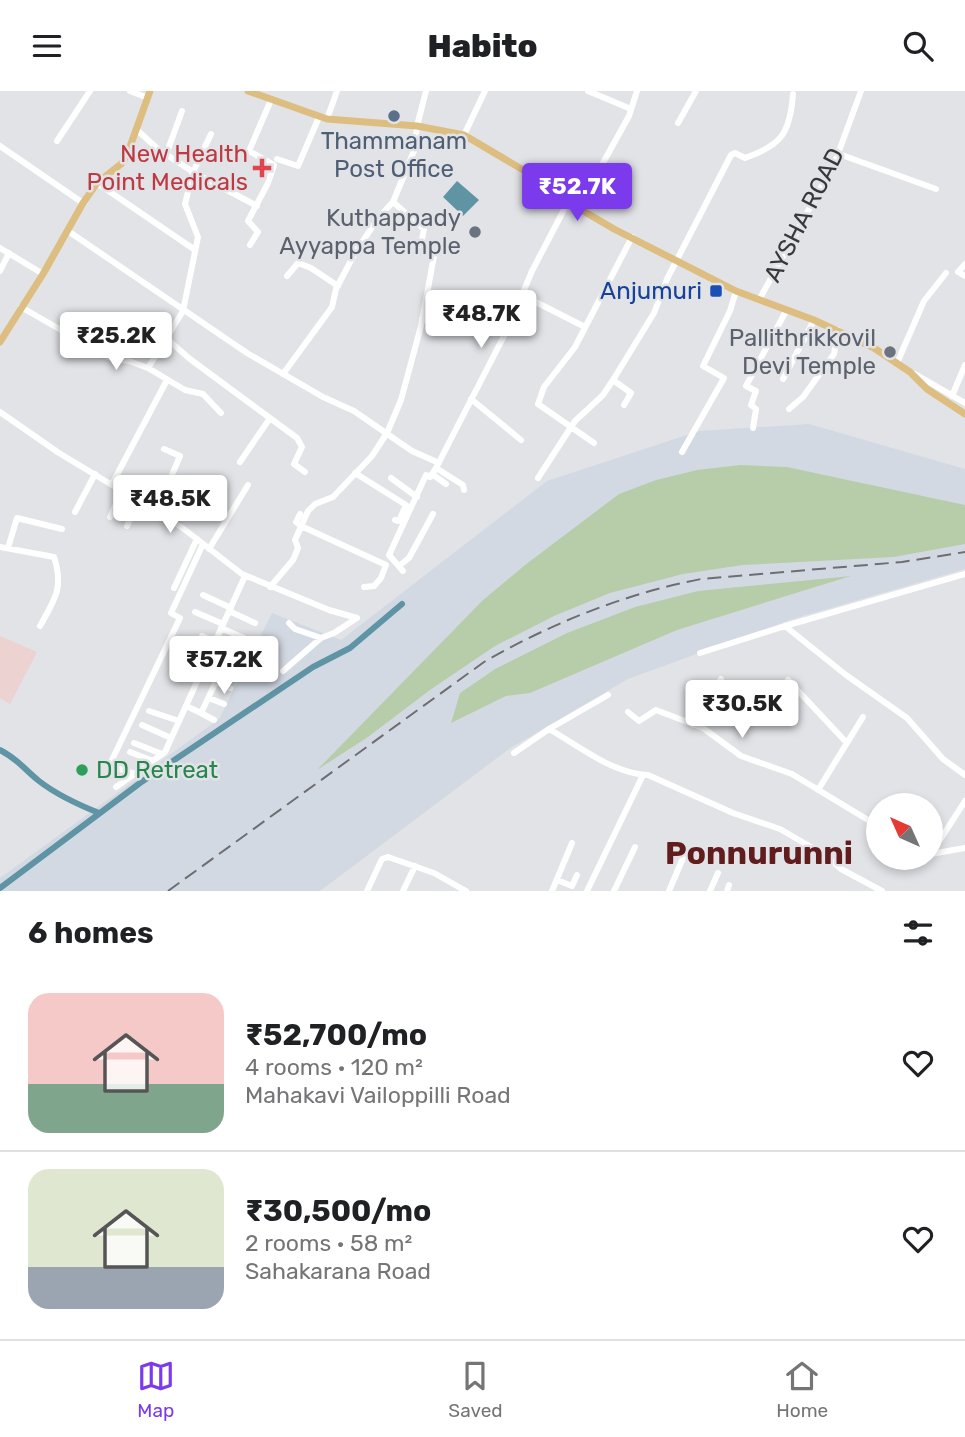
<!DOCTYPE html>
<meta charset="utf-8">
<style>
body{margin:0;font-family:Rubik,sans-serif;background:#f6f6f6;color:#202124;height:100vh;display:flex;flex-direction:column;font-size:26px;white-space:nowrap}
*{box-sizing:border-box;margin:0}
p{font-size:23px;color:#757577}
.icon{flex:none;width:38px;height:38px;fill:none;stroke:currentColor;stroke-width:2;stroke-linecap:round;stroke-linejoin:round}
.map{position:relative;height:800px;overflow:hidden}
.sheet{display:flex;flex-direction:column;background:#fff;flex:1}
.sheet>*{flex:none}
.needle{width:46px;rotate:315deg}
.controls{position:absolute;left:866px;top:702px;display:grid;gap:14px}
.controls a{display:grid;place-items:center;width:77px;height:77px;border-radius:50%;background:#fff;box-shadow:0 4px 10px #0003;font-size:35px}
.price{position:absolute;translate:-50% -60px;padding:0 16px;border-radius:7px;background:#fff;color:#222;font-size:23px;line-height:46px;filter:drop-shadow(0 2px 4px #0008)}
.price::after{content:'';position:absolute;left:50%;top:42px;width:21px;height:16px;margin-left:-10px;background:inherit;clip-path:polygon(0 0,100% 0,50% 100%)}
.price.current{background:#7c3aed;color:#fff}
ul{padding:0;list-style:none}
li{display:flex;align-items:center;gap:21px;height:175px;padding:0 28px}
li+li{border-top:2px solid #e0e0e0}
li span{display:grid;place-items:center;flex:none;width:196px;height:140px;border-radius:21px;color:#555}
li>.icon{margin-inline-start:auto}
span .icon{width:84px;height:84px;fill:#fffc;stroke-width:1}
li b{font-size:30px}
h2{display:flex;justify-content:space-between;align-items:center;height:84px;padding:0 28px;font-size:30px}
header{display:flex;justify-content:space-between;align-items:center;height:91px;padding:0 28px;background:#fff;font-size:32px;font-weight:800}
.menu{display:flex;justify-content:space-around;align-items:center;height:98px;border-top:2px solid #e0e0e0;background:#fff;font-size:19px;color:#757577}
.menu a{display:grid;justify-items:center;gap:4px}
.menu .current{color:#7c3aed}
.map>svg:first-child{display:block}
.built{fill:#d3d9e3}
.education{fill:#ecd2d0}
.green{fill:#b7cdaa}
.water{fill:#5f94a4}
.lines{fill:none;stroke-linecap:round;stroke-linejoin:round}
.canal{stroke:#5f94a4;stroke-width:6}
.minor{stroke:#fff;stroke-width:6}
.major{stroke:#ddbe80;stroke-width:7}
.rail{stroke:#6e6e71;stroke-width:2;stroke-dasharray:14 7;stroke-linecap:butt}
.service-dot{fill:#5c6f8a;stroke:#e1e3e7;stroke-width:2.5}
.health-dot{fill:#e0444e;stroke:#e1e3e7;stroke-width:2.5}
.worship-dot{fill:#6b7280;stroke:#e1e3e7;stroke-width:2.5}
.transit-dot{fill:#1a4fb4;stroke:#e1e3e7;stroke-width:2.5}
.leisure-dot{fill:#2e9e5b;stroke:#e1e3e7;stroke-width:2.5}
.labels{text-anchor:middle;stroke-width:5;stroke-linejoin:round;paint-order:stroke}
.service-label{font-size:24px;fill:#4e5e75;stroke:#e1e3e7}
.health-label{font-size:24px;fill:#be3a42;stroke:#e1e3e7;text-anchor:end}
.street-label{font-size:24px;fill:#38383a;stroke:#e1e3e7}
.worship-label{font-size:24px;fill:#5b616d;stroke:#e1e3e7;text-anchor:end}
.transit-label{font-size:24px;fill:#164399;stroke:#e1e3e7;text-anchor:end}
.leisure-label{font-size:24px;fill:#27864d;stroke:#e1e3e7;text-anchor:start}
.district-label{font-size:32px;font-weight:bold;fill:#611c1e;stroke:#e1e3e7}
</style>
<header><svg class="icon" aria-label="menu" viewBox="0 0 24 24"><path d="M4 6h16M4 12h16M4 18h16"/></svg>Habito<svg class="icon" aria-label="search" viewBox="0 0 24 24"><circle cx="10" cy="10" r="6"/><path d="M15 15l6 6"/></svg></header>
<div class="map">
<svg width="965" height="800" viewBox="0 0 965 800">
<rect width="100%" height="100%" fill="#e1e3e7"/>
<path class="built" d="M809 333 965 378V478L796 527 628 588 509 658 320 800H0V787L219 628 272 522 341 549 547 390 699 340Z"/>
<path class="education" d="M0 545 37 561 10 613 0 607Z"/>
<path class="green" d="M740 374 787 376 965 414V453L894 466 743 474 683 483 610 502 554 525 495 555 430 599 368 646 317 679 482 510 525 474 619 403 656 389 697 379Z
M851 485 677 539 530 602 506 605 451 632 460 602 495 578 567 542 635 516 698 500Z"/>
<path class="water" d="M457 90 479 109 463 125 443 106Z"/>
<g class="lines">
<path class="canal" d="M0 659C18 668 24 678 39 690 57 704 79 714 99 722
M0 797 140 692 313 576 350 557 402 513"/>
<path class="minor" d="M130 0 148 7
M588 0 631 18
M327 28 337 0
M678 32 696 0
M137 39 158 58 193 81 211 43
M464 44 485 0
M57 50 90 0
M0 55 83 112
M839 63 936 98
M166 64 182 20
M277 68 298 75 319 26
M97 92 195 159
M578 117 629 25 637 0
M68 140 247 262 323 306 354 320 412 360 439 372
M250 154 258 141 248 130 268 92 274 74 249 60 271 9
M0 157 43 183
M965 173 958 181 965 185
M0 180 9 162
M287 185 298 172 311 177 338 195
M522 204 585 236
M759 209 835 71 861 0
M21 216 108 266 129 270 148 277 183 220 198 146 185 113 193 81 257 115
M122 226 167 248 190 268 297 347 302 356 294 373 305 381
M422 227 448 237
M897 272 924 210 946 182
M148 277 185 299 203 303 221 322
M283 283 332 216 336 198 356 160 379 126 393 111
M915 283 965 312
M783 288 814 229
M952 305 965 274
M471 308 521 349
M624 314 631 302 613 289 654 222 667 188 731 64 735 62 745 67C782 54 790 42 793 3
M789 318 803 306 834 263 838 239
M0 321 59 362 180 435 242 483 329 519 357 527
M753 337 756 318 751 314 756 300 746 295 786 220
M594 352 538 313 544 296 575 256 632 146
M682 361 724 287 703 275 730 220 736 200
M240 371 270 327
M355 382 406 414 399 430 395 429
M432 383 446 393
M391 387 417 406
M538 387 575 330 603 304 613 289
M112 393 167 289
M464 399 463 394 436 377 508 237 532 180 568 111
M157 419 180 365 164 358
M75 421 95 383
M300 423 296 431 301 435 386 474 381 487 374 495 364 496
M110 426 123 399
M127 435 139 409
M0 456 54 466C64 497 55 508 40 535
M8 457 17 427 62 438
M209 458 248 394
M399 475 409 467 433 423
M403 480 389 464 426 384 430 386 436 377
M270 496 293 469 298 457 295 449 308 420 315 413 333 406 372 365 387 342 401 309 421 235 434 165 421 154 424 138 393 111 414 60 417 35 426 0
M174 497 197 448
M203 504 231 517
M229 520 255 532
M195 521 223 533
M289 532 295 538 321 547
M785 535 846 584 907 627 943 668 965 684
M221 537 244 547
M202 545 215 551
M214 553 246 567
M178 556 223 576 201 622 186 615
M700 562 785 535 965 483
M283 580 321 547 334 542 357 527
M788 589 846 651
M216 591 230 597
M209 607 224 613
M149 620 179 630
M628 621 639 630 656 619 703 637 741 665 792 683 878 735
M201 622 214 629
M142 634 171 647
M693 634 721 588
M549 638C579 655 613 683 648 684L733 722 780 738 828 766 841 778 882 800
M134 652 162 663
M130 661 153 670
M514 662 549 638 608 604
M110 673 180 527 171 522 203 453
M120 678 135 683
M116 696 165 661 245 485
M818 699 863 626
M931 763 965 710
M931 763 965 757
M557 789 572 795 577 784
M367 800 382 768 388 766 434 782 466 800
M403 800 415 775
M552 800 572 752
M587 800 643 684
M614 800 635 756
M669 800 686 760
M710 800 718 782
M727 800 729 794"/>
<path class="major" d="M248 0 327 28 417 35 464 44 542 90 568 111 614 138 736 200 814 229 874 257 910 281 927 298 965 323
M0 251 43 183 83 112 97 92 121 73 127 64 150 0"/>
<path class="rail" d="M168 800 484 571C552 532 624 503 701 488L902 471 965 461"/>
</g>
<circle class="service-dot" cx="394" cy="25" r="7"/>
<path class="health-dot" d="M258.5 66.5h7v7h7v7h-7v7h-7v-7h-7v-7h7z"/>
<g class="worship-dot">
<circle cx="475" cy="141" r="7"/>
<circle cx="890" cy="261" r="7"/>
</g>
<rect class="transit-dot" x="709" y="193" width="14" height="14" rx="3.5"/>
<circle class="leisure-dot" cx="82" cy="679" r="7"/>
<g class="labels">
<g class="service-label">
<text x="394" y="58">Thammanam<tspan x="394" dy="28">Post Office</tspan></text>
</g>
<g class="health-label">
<text x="248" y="71">New Health<tspan x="248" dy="28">Point Medicals</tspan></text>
</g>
<g class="street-label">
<text transform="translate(804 124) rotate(-63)" y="8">AYSHA ROAD</text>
</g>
<g class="worship-label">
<text x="461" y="135">Kuthappady<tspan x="461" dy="28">Ayyappa Temple</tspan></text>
<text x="876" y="255">Pallithrikkovil<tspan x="876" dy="28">Devi Temple</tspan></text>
</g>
<g class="transit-label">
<text x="702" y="208">Anjumuri</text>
</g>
<g class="leisure-label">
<text x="96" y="687">DD Retreat</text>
</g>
<g class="district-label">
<text x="759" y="773">Ponnurunni</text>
</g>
</g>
</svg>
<div class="controls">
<a><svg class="needle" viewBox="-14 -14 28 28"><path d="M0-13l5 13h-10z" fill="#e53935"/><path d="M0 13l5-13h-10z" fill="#757577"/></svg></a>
</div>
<b class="price current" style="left:577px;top:132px">₹52.7K</b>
<b class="price" style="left:481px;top:259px">₹48.7K</b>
<b class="price" style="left:116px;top:281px">₹25.2K</b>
<b class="price" style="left:170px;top:444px">₹48.5K</b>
<b class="price" style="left:224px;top:605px">₹57.2K</b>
<b class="price" style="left:742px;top:649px">₹30.5K</b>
</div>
<section class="sheet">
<h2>6 homes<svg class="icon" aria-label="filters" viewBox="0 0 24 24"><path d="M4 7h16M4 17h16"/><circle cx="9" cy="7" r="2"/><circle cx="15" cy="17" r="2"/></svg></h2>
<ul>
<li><span style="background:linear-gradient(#f6c9c9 65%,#7fa58c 0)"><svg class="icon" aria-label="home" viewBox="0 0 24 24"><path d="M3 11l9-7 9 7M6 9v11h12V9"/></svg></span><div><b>₹52,700/mo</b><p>4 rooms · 120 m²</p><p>Mahakavi Vailoppilli Road</p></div><svg class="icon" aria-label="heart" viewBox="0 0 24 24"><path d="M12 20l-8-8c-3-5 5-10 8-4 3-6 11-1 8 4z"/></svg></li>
<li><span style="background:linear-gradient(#dfe7d0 70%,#9aa5b1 0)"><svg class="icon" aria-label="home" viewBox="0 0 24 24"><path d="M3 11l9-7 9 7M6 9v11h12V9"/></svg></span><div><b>₹30,500/mo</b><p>2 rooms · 58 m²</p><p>Sahakarana Road</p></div><svg class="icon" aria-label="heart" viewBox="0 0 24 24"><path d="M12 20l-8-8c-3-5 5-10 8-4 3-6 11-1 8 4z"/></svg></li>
</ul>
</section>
<nav class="menu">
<a class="current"><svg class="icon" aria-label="map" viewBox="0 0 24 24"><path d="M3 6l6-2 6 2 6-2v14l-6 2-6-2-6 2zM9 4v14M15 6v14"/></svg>Map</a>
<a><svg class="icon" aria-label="saved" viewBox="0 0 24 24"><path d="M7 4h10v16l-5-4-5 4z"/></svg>Saved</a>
<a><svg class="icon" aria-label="home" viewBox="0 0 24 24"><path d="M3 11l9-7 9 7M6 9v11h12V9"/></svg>Home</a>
</nav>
